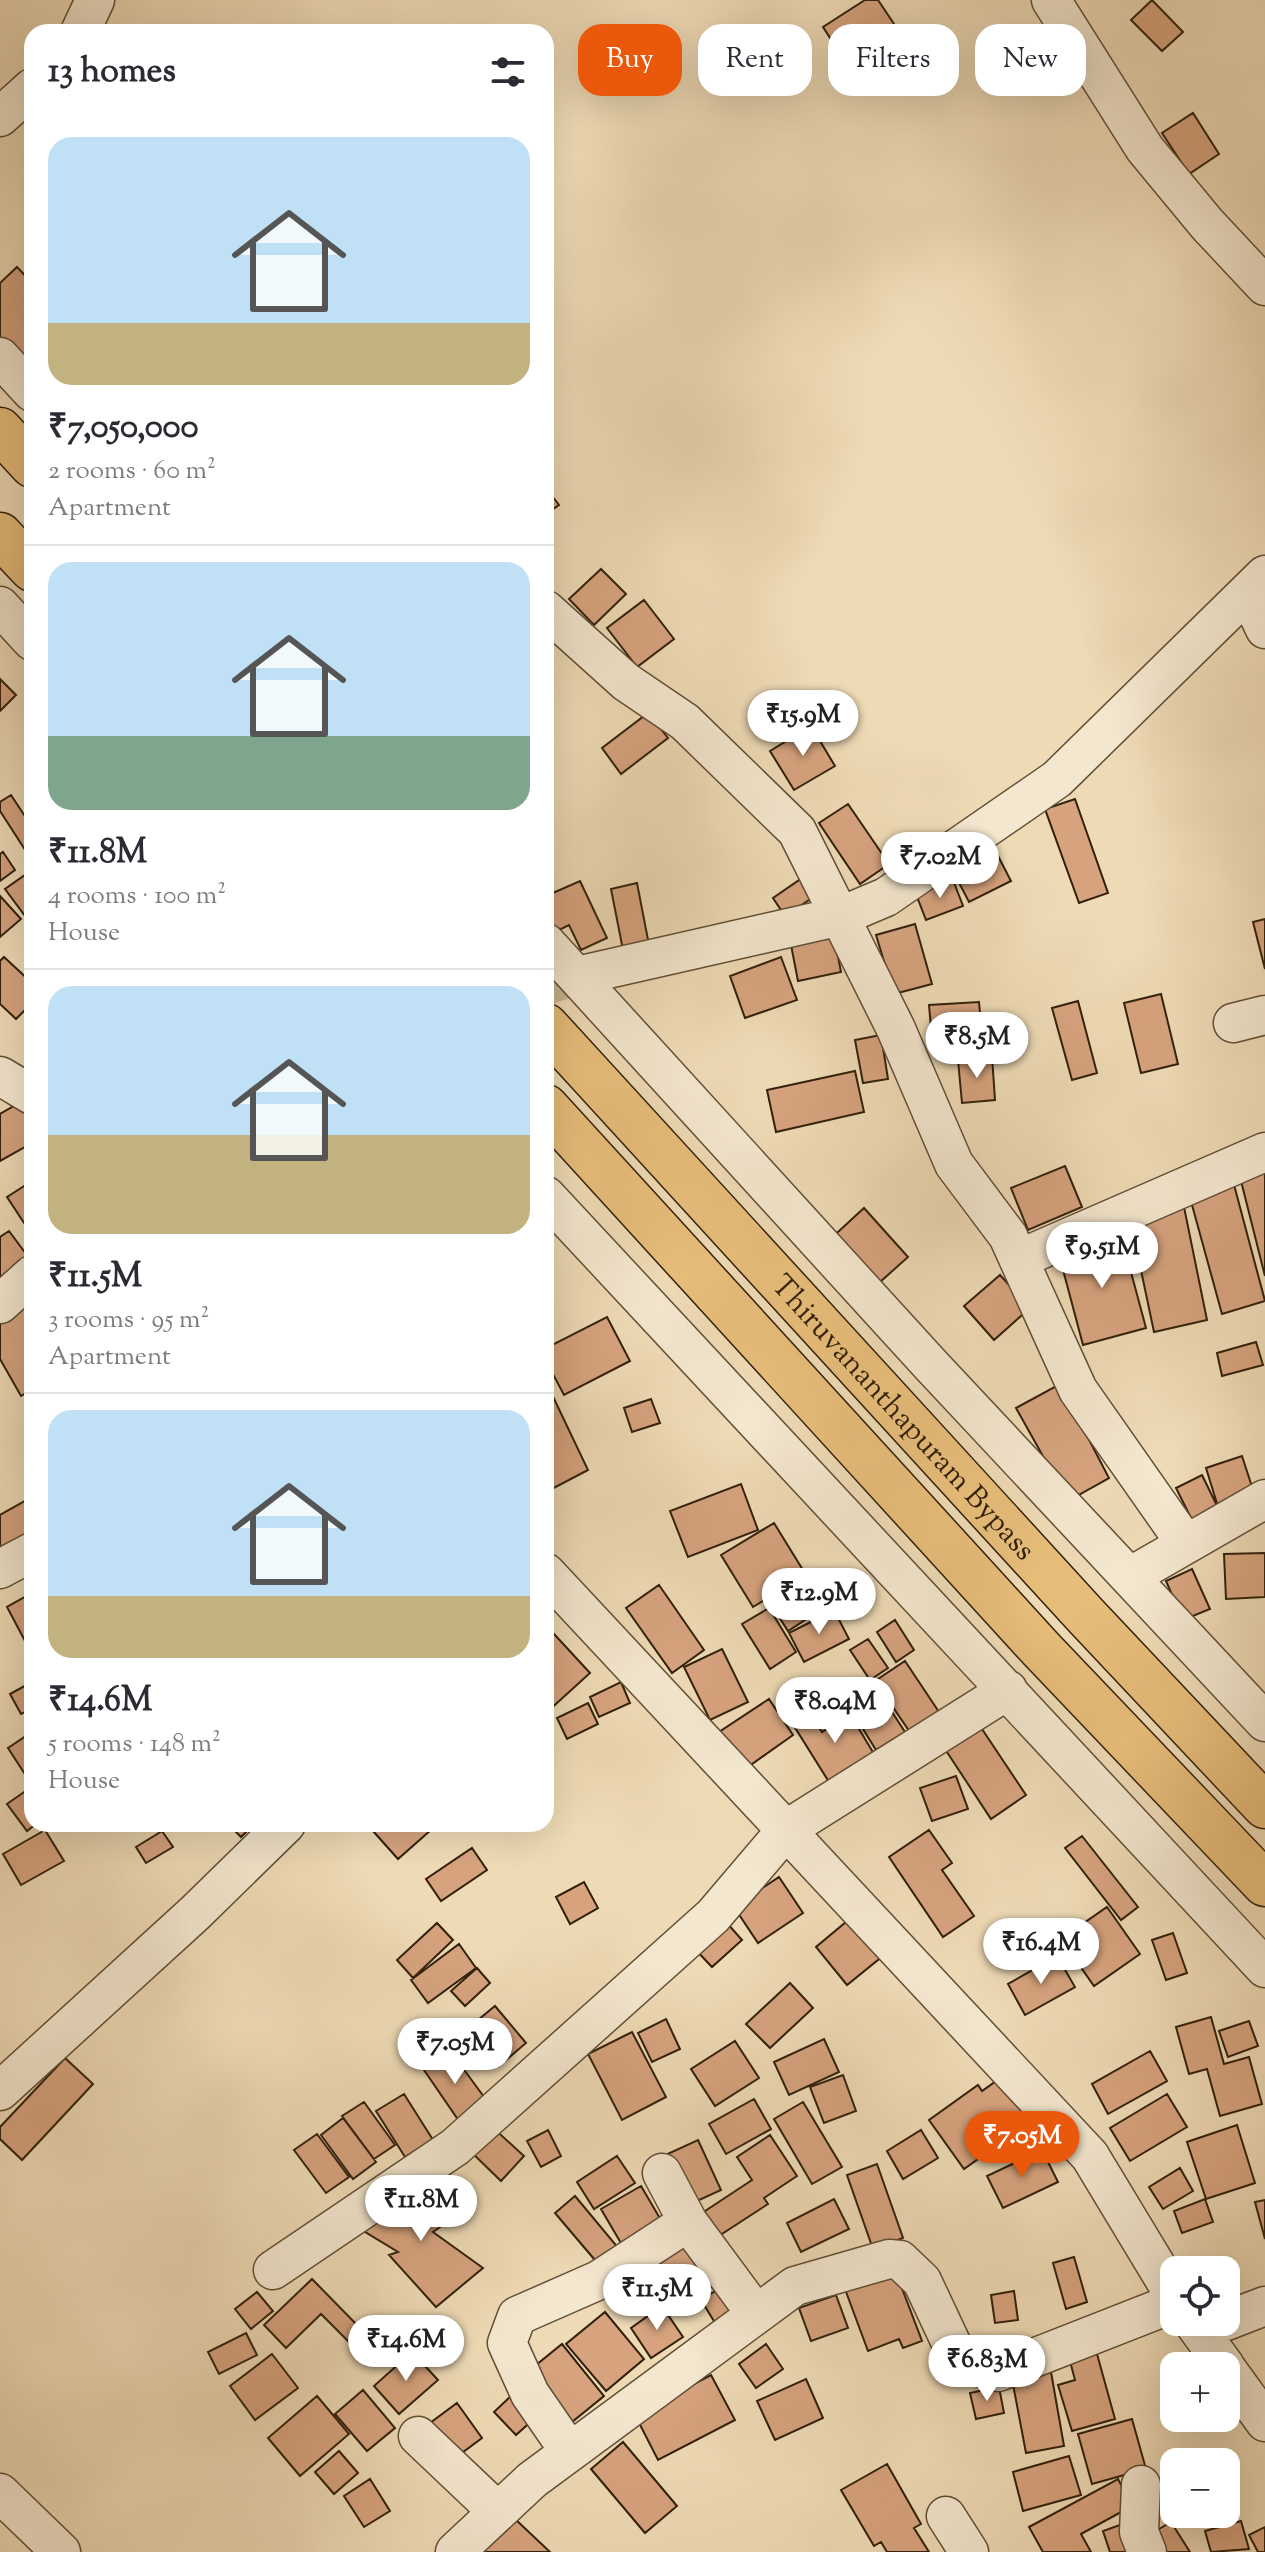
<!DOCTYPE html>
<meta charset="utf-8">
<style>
body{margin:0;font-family:"Sorts Mill Goudy",serif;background:#f7f7f7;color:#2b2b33;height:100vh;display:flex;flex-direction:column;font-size:30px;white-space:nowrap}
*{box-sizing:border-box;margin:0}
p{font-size:26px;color:#7c7c81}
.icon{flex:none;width:44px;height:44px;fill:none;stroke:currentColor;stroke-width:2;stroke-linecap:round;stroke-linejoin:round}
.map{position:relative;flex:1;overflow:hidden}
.panel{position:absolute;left:24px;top:24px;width:530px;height:1808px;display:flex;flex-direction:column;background:#fff;border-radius:24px;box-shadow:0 8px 32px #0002}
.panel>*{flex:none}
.banner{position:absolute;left:578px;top:24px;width:566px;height:72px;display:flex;gap:16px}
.tools{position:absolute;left:1160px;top:2256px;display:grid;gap:16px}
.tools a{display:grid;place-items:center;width:80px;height:80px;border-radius:16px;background:#fff;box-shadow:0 8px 32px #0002;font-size:40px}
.price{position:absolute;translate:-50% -68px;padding:0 18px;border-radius:28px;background:#fff;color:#222;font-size:26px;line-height:52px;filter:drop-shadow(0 2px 4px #0008)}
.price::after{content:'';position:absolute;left:50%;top:48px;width:24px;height:18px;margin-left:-12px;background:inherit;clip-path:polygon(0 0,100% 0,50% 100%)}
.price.selected{background:#ea580c;color:#fff}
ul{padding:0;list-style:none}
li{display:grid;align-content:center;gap:16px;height:424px;padding:0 24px}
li+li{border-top:2px solid #e1e1e2}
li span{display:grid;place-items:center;height:248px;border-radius:24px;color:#555}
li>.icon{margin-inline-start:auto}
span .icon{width:144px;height:144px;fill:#fffc;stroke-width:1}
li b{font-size:34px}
h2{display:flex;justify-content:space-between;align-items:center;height:96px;padding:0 24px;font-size:34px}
.pill{padding:0 28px;border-radius:24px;background:#fff;box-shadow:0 8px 32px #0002;font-size:28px;line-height:72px}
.pill.selected{background:#ea580c;color:#fff}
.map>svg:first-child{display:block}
.building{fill:#d6a37e;stroke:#32200b;stroke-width:2}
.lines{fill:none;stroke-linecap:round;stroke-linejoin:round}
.minor-tunnel{stroke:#c8b593;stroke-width:38;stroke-dasharray:38 19;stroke-linecap:butt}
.minor-casing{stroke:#614e36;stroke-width:41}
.highway-casing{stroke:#32200b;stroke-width:47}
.minor{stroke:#f4e7cf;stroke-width:38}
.highway{stroke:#e7bd7a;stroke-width:44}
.labels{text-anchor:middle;stroke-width:6;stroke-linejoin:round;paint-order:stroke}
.street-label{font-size:30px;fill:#32200b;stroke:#f4e7cf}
</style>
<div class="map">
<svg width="1265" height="2552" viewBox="0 0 1265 2552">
<rect width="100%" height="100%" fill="#eedab5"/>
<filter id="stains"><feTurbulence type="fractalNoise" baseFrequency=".0025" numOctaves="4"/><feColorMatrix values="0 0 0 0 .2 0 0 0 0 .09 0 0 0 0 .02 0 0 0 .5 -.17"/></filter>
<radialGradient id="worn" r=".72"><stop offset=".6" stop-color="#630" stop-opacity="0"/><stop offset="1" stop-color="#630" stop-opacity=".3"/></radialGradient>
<path class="building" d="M865 0H878L908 45 856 78 823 27Z
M1152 0 1183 32 1162 51 1131 20Z
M1193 113 1219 154 1189 174 1162 133Z
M17 267 32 283V373L0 341V283Z
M546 488 559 505 546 514Z
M601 569 626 594 594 625 569 599Z
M644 600 674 639 637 667 607 628Z
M0 679 16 695 0 711Z
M648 713 668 738 621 774 602 748Z
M811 726 835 766 794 790 770 751Z
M11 795 32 827 31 859 0 811V802Z
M1075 799 1108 893 1079 903 1045 809Z
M848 804 889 864 860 884 819 823Z
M3 852 15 870 0 881V854Z
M996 852 1011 881 969 902 954 873Z
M32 870V923L31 924 5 889Z
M805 876 818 894 785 916 773 898Z
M953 880 963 906 926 920 916 894Z
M580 881 607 938 581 950 569 925 555 932 546 912V896Z
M637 883 649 945 623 950 611 889Z
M0 896 21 919 0 937Z
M1265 919V969L1253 922Z
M915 924 932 984 894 994 876 935Z
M834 936 841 972 798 981 791 945Z
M4 957 32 983V1003L16 1019 0 1004V961Z
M781 957 797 1000 745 1018 730 976Z
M1161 994 1178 1064 1141 1073 1124 1003Z
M1078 1001 1097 1073 1072 1080 1052 1008Z
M979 1002 982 1035 932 1039 929 1005Z
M881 1035 888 1079 863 1083 855 1040Z
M992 1056 995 1100 962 1103 958 1060Z
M855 1071 864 1112 776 1132 767 1090Z
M19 1103 32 1126V1143L0 1161V1114Z
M1065 1166 1082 1207 1028 1230 1011 1188Z
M1265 1171V1276L1240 1177Z
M32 1181V1235L7 1197Z
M1233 1181 1265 1301 1222 1314 1189 1194Z
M1184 1207 1207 1320 1154 1332 1130 1218Z
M864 1208 908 1257 870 1291 826 1243Z
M9 1231 32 1262 0 1284V1237Z
M1121 1235 1146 1328 1083 1345 1058 1251Z
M1000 1275 1030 1308 994 1340 964 1306Z
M32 1304V1390L21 1396 0 1359V1322Z
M607 1317 630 1361 564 1395 546 1361V1348Z
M1256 1342 1263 1365 1222 1376 1217 1353Z
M546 1382 588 1470 546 1492Z
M1060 1384 1109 1478 1068 1501 1016 1408Z
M651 1399 660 1423 632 1432 624 1408Z
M1242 1456 1256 1499 1219 1510 1206 1468Z
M1202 1475 1225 1522 1199 1534 1176 1488Z
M741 1484 758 1530 688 1557 670 1511Z
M32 1497V1540L0 1562V1515Z
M774 1523 806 1575 753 1607 721 1555Z
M1265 1553V1597L1226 1599 1224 1554Z
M1192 1569 1210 1609 1183 1620 1166 1581Z
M808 1575 828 1605 788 1631 769 1601Z
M659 1585 704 1650 672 1673 626 1608Z
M32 1593V1638L25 1641 7 1607Z
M769 1608 796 1652 770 1669 742 1624Z
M834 1610 849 1639 804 1662 789 1633Z
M895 1620 914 1650 896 1662 877 1632Z
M554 1634 590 1673 546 1713V1642Z
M868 1639 888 1668 870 1680 850 1650Z
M722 1649 748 1702 710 1720 684 1667Z
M905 1661 941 1715 912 1735 875 1681Z
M32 1682V1709L21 1714 10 1694Z
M621 1682 630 1703 599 1717 590 1697Z
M875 1686 905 1732 876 1750 847 1703Z
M769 1699 793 1735 745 1769 719 1732Z
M588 1703 598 1724 567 1739 557 1718Z
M850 1714 874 1754 829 1782 794 1726 812 1715 822 1732Z
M976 1720 1026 1795 991 1819 941 1743Z
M26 1736 32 1745V1785L8 1748Z
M956 1776 968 1809 932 1821 920 1788Z
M27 1790 32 1796V1824H36L27 1831 7 1804Z
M228 1824H254L241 1837Z
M381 1824H426L431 1830 398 1859 373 1831Z
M45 1830 64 1861 21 1885 3 1854Z
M929 1830 952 1863 942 1870 974 1916 943 1937 889 1857Z
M162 1831 173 1847 146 1863 136 1847Z
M1082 1836 1138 1907 1121 1920 1065 1848Z
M472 1848 487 1870 441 1901 426 1879Z
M779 1877 803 1913 758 1943 734 1907Z
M584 1882 598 1908 570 1924 556 1897Z
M1107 1907 1140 1954 1094 1986 1061 1939Z
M852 1917 884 1955 847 1985 816 1947Z
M726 1922 742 1940 712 1967 695 1949Z
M437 1923 453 1940 413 1978 397 1960Z
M1173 1933 1187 1973 1166 1980 1152 1940Z
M459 1944 476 1968 428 2003 411 1980Z
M1057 1956 1075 1987 1025 2015 1008 1984Z
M477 1968 490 1983 465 2006 451 1991Z
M790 1983 813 2008 770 2048 746 2024Z
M495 2006 526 2043 499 2066 467 2029Z
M1211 2017 1224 2064 1249 2057 1262 2104 1220 2116 1207 2069 1189 2074 1176 2027Z
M666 2019 680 2049 652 2062 638 2033Z
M1249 2021 1258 2046 1228 2057 1219 2031Z
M632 2032 666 2097 622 2120 588 2054Z
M824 2039 839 2072 789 2095 774 2062Z
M735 2041 759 2078 715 2106 691 2069Z
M1150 2051 1167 2081 1108 2114 1092 2084Z
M451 2052 487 2101 459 2121 424 2070Z
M65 2058 93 2084 22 2160 0 2139V2127Z
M843 2075 856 2111 824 2123 810 2087Z
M999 2079 1030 2122 964 2169 929 2120 978 2085 982 2091Z
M404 2094 433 2140 405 2157 376 2111Z
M1167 2094 1187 2127 1130 2161 1110 2128Z
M754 2099 771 2129 726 2154 709 2124Z
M364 2102 395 2145 374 2159 342 2116Z
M803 2102 842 2167 812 2184 774 2119Z
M343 2118 376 2162 353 2179 321 2135Z
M490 2125 524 2156 501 2181 468 2149Z
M1237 2125 1255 2183 1206 2199 1187 2142Z
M548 2130 561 2156 541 2167 527 2141Z
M921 2130 938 2158 903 2179 887 2151Z
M317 2134 349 2177 326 2193 294 2150Z
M770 2135 797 2176 764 2198 768 2204 711 2241 696 2217 752 2180 737 2157Z
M698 2140 721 2190 684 2207 661 2157Z
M1042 2150 1058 2182 1003 2208 987 2176Z
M617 2156 635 2183 594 2209 577 2182Z
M877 2164 903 2238 873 2249 847 2175Z
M1180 2168 1193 2191 1163 2209 1149 2187Z
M407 2181 456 2216 433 2232 483 2268 436 2307 389 2255 398 2252 357 2227Z
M641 2186 665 2227 625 2250 601 2209Z
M575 2196 620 2250 600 2266 555 2213Z
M834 2199 849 2229 801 2252 787 2223Z
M1205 2199 1213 2222 1182 2233 1174 2211Z
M1265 2200V2239L1255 2202Z
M680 2234 714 2285 671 2315 636 2264Z
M1074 2257 1087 2302 1066 2309 1053 2263Z
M895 2270 922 2341 903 2348 899 2339 868 2351 845 2289Z
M312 2279 362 2330 349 2342 321 2314 286 2348 264 2325Z
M725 2285 741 2311 717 2326 701 2300Z
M1014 2291 1018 2320 995 2323 991 2295Z
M257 2292 273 2311 251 2329 235 2309Z
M836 2295 848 2328 811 2341 799 2308Z
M662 2306 683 2337 651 2358 631 2328Z
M605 2312 644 2359 606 2391 566 2344Z
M246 2333 257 2355 219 2374 208 2352Z
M562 2344 604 2396 572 2422 530 2370Z
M766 2344 783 2369 756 2388 739 2364Z
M412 2352 438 2380 399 2414 374 2386Z
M272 2354 298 2388 255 2420 230 2386Z
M1097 2354 1115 2419 1072 2431 1058 2385 1075 2380 1070 2361Z
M1051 2372 1064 2446 1026 2453 1012 2379Z
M711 2375 735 2420 658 2460 635 2415Z
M806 2379 823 2418 775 2440 757 2401Z
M999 2387 1004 2413 976 2419 970 2393Z
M363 2390 395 2428 367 2451 335 2414Z
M513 2394 536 2417 516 2435 494 2412Z
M317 2396 349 2434 300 2476 268 2438Z
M457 2403 482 2438 451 2461 426 2426Z
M1132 2419 1146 2469 1092 2484 1078 2434Z
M623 2442 677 2506 645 2533 591 2469Z
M339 2451 358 2473 334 2494 315 2472Z
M1069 2456 1081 2495 1023 2511 1013 2472Z
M887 2464 921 2524 914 2528 929 2552H887L881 2542 874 2546 841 2490Z
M370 2479 390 2511 364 2527 344 2496Z
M1118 2479 1132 2506 1081 2534 1091 2552H1043L1029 2527Z
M514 2518 550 2552H481Z
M1241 2521 1249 2549 1211 2552 1205 2531Z
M1171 2522 1190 2552H1150L1142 2539Z
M1120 2525 1145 2552H1110L1103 2531Z
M1265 2527V2552H1258L1249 2535Z"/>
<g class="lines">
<path class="minor-tunnel" d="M546 986 577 976"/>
<defs>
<path id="minor" d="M1051 0 1145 149 1207 224 1265 286
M80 32 95 0
M0 117 32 88
M0 357 32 392
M1248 593 1265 629
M0 606 32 641
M546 610 626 682 685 722 797 831 896 1029 954 1164 1008 1236 1078 1390 1186 1544
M546 943 929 1363 1265 1722
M577 976 841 916 886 897 1057 779 1265 575
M1233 1023 1265 1015
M0 1076 32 1095
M546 1196 1265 1968
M1019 1259 1265 1152
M0 1304 32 1275
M0 1569 32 1552
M546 1573 1090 2156 1174 2295
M1131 1576 1265 1499
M0 2091 195 1913 286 1824
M662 2173 688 2222 756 2314
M273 2270 455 2147 713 1916 787 1829 1008 1690
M1226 2321 1265 2306
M1193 2322 1225 2366
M1226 2368 1265 2422
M418 2436 498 2512
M570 2452 530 2394 507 2343 517 2316 599 2280 688 2222
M1141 2485 1139 2532 1147 2552
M0 2493 61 2552
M946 2516 969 2552
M455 2552 532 2480 795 2286 889 2259 900 2260 922 2281 960 2362 998 2372 1174 2303"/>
<g id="highway">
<path d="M0 430 32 465"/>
<path d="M0 535 32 569"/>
<path id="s1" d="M546 1026 1086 1616 1265 1806"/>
<path d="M546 1107 1041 1649 1265 1884"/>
</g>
</defs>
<use href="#minor" class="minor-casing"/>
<use href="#highway" class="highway-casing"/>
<use href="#minor" class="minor"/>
<use href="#highway" class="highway"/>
</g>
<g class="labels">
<g class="street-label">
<text dy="10" stroke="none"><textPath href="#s1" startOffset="530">Thiruvananthapuram Bypass</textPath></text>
</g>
</g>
<rect width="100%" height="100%" filter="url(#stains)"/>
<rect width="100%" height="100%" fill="url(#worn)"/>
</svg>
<div class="tools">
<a><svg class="icon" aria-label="locate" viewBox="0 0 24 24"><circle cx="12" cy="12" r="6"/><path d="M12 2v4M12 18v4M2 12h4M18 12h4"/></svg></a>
<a>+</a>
<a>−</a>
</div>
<b class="price" style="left:803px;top:758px">₹15.9M</b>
<b class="price" style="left:940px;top:900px">₹7.02M</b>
<b class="price" style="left:977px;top:1080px">₹8.5M</b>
<b class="price" style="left:1102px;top:1290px">₹9.51M</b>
<b class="price" style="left:819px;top:1636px">₹12.9M</b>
<b class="price" style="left:835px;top:1745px">₹8.04M</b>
<b class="price" style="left:1041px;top:1986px">₹16.4M</b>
<b class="price" style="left:455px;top:2086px">₹7.05M</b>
<b class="price selected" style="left:1022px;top:2179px">₹7.05M</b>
<b class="price" style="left:421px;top:2243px">₹11.8M</b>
<b class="price" style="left:657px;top:2332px">₹11.5M</b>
<b class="price" style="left:406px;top:2383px">₹14.6M</b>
<b class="price" style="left:987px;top:2403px">₹6.83M</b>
<div class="banner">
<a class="pill selected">Buy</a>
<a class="pill">Rent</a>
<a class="pill">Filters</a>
<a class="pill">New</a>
</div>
<section class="panel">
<h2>13 homes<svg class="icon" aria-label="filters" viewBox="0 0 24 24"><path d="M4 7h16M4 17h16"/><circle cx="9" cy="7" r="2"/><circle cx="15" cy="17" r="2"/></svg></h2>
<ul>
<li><span style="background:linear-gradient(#bfe0f5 75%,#c2b280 0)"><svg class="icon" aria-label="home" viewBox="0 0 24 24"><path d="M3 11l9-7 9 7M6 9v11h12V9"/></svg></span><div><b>₹7,050,000</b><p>2 rooms · 60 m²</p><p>Apartment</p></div></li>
<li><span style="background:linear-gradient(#bfe0f5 70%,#7fa58c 0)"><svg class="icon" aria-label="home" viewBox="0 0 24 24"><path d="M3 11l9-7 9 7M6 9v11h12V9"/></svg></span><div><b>₹11.8M</b><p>4 rooms · 100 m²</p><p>House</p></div></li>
<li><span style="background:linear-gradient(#bfe0f5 60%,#c2b280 0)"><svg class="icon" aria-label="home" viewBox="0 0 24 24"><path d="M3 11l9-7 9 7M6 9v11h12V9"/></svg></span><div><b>₹11.5M</b><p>3 rooms · 95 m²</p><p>Apartment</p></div></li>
<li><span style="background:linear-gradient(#bfe0f5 75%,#c2b280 0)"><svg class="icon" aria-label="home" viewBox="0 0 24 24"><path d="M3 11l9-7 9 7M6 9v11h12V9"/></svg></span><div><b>₹14.6M</b><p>5 rooms · 148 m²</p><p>House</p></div></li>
</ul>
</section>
</div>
